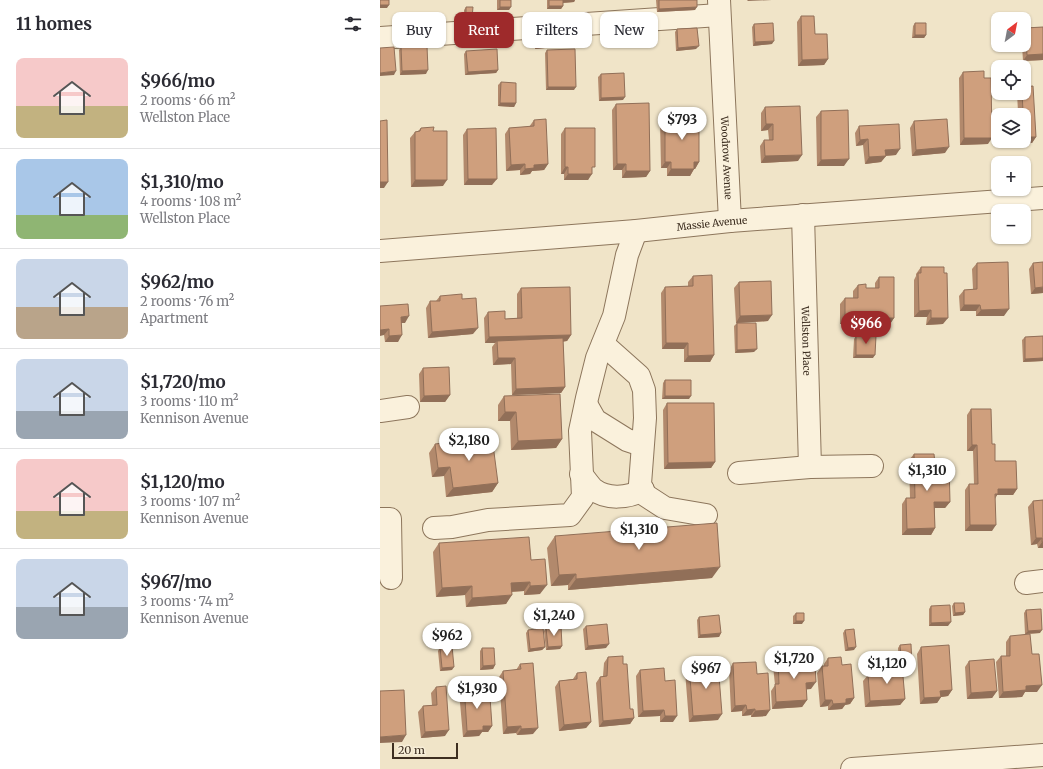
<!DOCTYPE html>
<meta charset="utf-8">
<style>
body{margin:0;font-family:Merriweather,serif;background:#f2f2f3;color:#2b2b33;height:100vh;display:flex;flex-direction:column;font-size:15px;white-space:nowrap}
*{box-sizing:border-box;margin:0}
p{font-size:13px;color:#7c7c81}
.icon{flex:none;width:22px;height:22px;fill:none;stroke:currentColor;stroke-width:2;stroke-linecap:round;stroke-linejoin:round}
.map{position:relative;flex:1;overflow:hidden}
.panel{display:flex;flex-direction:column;background:#fff;width:380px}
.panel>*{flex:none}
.guide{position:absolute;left:12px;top:12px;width:380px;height:36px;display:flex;gap:8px}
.needle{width:26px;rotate:32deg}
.fabs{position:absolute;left:611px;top:12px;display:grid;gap:8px}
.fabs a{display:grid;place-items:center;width:40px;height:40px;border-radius:8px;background:#fff;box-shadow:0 1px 3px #0004;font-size:20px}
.scale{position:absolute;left:12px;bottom:10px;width:66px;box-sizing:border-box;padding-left:4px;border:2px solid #3d2e20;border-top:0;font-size:11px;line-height:14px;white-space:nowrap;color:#3d2e20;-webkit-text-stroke:3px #f7eed8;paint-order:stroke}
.price{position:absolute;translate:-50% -34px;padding:0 9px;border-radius:14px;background:#fff;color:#222;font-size:13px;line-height:26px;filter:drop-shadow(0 1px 2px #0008)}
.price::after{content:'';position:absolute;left:50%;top:24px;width:12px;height:9px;margin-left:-6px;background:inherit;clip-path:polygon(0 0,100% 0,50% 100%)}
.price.selected{background:#9e2a2b;color:#fff}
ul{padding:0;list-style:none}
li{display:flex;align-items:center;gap:12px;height:100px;padding:0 16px}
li+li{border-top:1px solid #e1e1e2}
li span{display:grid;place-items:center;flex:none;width:112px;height:80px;border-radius:8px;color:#555}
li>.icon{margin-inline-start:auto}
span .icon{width:48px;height:48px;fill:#fffc;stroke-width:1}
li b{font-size:17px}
h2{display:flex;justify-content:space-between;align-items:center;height:48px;padding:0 16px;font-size:17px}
.tag{padding:0 14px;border-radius:8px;background:#fff;box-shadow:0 1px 3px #0004;font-size:14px;line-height:36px}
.tag.selected{background:#9e2a2b;color:#fff}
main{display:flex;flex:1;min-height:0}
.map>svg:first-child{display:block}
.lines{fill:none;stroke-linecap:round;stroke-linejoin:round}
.minor-casing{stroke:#8d765c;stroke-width:24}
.minor{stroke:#faf1dc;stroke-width:22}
.wall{fill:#b2896c}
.shaded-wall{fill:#916f58}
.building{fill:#cf9f7d;stroke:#916f58}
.labels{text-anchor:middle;stroke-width:4;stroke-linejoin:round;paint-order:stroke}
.street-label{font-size:10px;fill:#3d2e20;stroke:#f7eed8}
</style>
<main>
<section class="panel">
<h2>11 homes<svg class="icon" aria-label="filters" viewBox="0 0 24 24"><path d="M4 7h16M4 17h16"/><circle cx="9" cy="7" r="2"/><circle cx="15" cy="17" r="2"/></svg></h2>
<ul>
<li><span style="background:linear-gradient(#f6c9c9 60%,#c2b280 0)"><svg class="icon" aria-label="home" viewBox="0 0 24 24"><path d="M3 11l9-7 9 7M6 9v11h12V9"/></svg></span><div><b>$966/mo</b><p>2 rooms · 66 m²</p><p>Wellston Place</p></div></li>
<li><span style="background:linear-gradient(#a9c7e8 70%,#8fb573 0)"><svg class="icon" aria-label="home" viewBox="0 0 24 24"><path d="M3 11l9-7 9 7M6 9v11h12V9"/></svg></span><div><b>$1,310/mo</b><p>4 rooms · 108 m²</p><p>Wellston Place</p></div></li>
<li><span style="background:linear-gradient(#c9d6e8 60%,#b9a48a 0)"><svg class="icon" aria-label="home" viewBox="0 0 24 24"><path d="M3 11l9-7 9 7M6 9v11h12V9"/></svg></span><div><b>$962/mo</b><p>2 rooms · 76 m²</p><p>Apartment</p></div></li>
<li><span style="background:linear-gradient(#c9d6e8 65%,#9aa5b1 0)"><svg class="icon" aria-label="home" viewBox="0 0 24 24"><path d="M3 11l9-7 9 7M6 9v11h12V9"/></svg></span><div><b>$1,720/mo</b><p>3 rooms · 110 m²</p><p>Kennison Avenue</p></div></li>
<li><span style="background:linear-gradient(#f6c9c9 65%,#c2b280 0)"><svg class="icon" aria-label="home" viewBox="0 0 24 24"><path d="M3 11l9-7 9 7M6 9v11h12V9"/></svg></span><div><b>$1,120/mo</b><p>3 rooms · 107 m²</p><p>Kennison Avenue</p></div></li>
<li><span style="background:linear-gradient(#c9d6e8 60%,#9aa5b1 0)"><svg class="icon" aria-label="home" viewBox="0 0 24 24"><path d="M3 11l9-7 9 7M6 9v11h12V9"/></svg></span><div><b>$967/mo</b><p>3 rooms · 74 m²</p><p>Kennison Avenue</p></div></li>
</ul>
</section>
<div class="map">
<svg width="663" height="769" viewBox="0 0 663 769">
<rect width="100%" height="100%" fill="#f0e4c8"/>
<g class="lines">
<defs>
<g id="minor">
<path id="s1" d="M339 0 350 221"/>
<path d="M0 38 339 15"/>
<path id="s2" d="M423 215 430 467"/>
<path id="s3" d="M0 251 256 231 350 221 663 198"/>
<path d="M223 344 259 376 264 390 265 418 260 484 265 495 285 508 326 515"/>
<path d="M206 404 215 420 247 440 262 445"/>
<path d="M0 411 28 407"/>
<path d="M359 473 430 467 492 466"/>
<path d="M201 474C205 479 209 485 213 489 227 500 248 498 263 490"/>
<path d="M0 519H10L11 578"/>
<path d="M54 528 72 527 108 520 190 515 203 497 200 431 207 398 217 358 234 316 247 255 256 231"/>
<path d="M646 583 663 581"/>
<path d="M472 769 663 755"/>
</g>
</defs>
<use href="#minor" class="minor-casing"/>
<use href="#minor" class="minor"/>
</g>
<path class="wall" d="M117 0H131L129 10H117Z
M167 0H195L194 2 183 3V6L181 9H167Z
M276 0H317L315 10 277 12Z
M86 7 92 18 90 21H84V10Z
M421 16 435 34 448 59 444 65 418 66 417 22Z
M535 23 546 35 544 38H532L533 26Z
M374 24 392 44 373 46 372 27Z
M663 27V60L643 61 642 45H644V31L645 28Z
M297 29 316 49 296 51 295 32Z
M157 38 165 48 155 49V41Z
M21 47 46 74 20 75 19 50Z
M167 50 194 90H166L165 53Z
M86 51 118 70 116 73 85 75 84 54Z
M583 72 604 78 608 144 580 145 579 78Z
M221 74 243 100 219 101 218 77Z
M121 82 136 103 134 107 118 106V85Z
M637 93H644L656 137 652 143 626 144V141H644V115H627L629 112H638Z
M236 104 270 171 266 177 242 178V170H233L232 110Z
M385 107 418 161 381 163 380 146 384 140H389L388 130 381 131V113Z
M441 111 464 166H437L436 117Z
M285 115 315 121 319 162 315 169H314L310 176H287V168H281L280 121Z
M154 120 168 164 164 170 152 171 150 174 140 175V170L126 171 125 134 129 128 149 127Z
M534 121 565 153 532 156 530 128Z
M479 126 516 155 506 156 501 162 485 164 483 145 476 146 475 133Z
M41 128 53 131 63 186 31 187 30 138 35 132 38 131Z
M185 128 212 171 208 180H184V174H181V134Z
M87 129 112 185H84L83 135Z
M597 263 624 316H596V311H580L579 296 584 290 593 289 592 269Z
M653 263 663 293 651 294 649 269Z
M541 267 563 324 546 325 547 317H534V280L536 276V274Z
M313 276 334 355 330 362H304V349H282L281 293 285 287 308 286V282Z
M499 277 514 318 510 324H460V304L465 298H473V291L478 285 486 288H495V283Z
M359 282 388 321 356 323 354 288Z
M141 288 191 335 187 341 183 342 185 387 181 393 132 395 131 364 113 365 112 347 115 343H105L104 318 108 312 125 319 137 318V294Z
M60 296 82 299 93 334 48 338 46 308 50 301H56Z
M0 306 25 323H21L18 342H5Z
M357 323 374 352 355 353 354 326Z
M476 336 493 358H473L474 339Z
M663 336V361L643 362 642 340 645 337Z
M43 368 70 395 65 402H40L39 374Z
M285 380 309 399H282L283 383Z
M124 396 182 439 176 448 131 450 130 421H118V405Z
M287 403 335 462 331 468 284 469 283 410Z
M591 409 612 444 615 461 637 489 633 495H617L615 498 612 531H585V490L589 484H594L593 451H587V415Z
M55 444 118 483 112 492 66 497 64 476 52 477 49 453Z
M534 454 555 464 570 502 565 508H555V528L551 535H522V504L526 498H530L529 460Z
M663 500V548H658L657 544 651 545 648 507 653 501Z
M175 536 332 578 188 590V585L171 586 167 548Z
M59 543 151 560 160 594 144 595V591L132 592 126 604 86 607 85 595 56 597 53 552Z
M574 603 585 612 583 615 573 616 572 606Z
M551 606 568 626H549V609Z
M646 610 660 633 645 634 644 613Z
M416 613 422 624H413V616Z
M319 617 341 633 339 637 318 638 317 620Z
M206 626 226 648 205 650 203 629Z
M166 628 182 646 180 649 166 650 164 631Z
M148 630 165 647 162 650 148 652 146 633Z
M465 630 474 650 465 651 463 633Z
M630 636 652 654 657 692H645L642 697 619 698 616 662 621 656H626V642Z
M520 645 532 667 530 670H522L525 699 520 705 485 707 483 681 488 675 507 674 506 672 511 666 519 665 518 648Z
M60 647 72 670 60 671 58 651Z
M541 647 572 690 568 696 561 697 557 703 540 704 537 654Z
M102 648 115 665 113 669 100 670V651Z
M228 657 243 664 250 709 254 718 250 724 219 727 216 683 220 677 223 676 224 663Z
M448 658 462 665 474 698 470 704 465 705 462 709 448 710V706L440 707 437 673 442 666H444V664Z
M398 660 426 664 431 689H426L427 700 422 707 392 709 391 691 395 685 393 666Z
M589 661 617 691 612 698 587 699 585 667Z
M353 663 377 674 386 716 371 717V715L362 716V711L351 712 349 670Z
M140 664 153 734 137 735 136 733 123 734 119 677 123 671 136 670Z
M309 665 338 720 309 722 305 671Z
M260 670 285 681 293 722H280V716L258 717 256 676Z
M197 673 211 722 206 728 179 731 175 687 179 681 193 679Z
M84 684 94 694 102 698 112 726 108 732H102L99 736 83 737 79 691Z
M56 687 65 736 41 738 38 712 43 706 52 705 51 693Z"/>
<path class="shaded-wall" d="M183 0H195L194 2 181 3Z
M368 0H392L367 1Z
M0 5H9L7 8H0Z
M169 6H183L181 9H167Z
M120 7H131L129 10H117Z
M317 7 315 10 277 12 279 9Z
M86 18H92L90 21H84Z
M535 35H546L544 38H532Z
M394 41 392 44 373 46 375 42Z
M167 45 165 48 155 49 157 46Z
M319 46 316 49 296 51 298 48Z
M663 54V60L643 61 647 55Z
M448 59 444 65 418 66 422 60Z
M48 70 46 74 20 75 22 71Z
M118 70 116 73 85 75 88 72Z
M16 71 14 75 0 76V73Z
M168 87H196L194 90H166Z
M245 97 243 100 219 101 221 98Z
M120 103H136L134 107 118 106Z
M386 124H393L388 130 381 131Z
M644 137H656L652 143 626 144 628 141H644Z
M584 138H612L608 144 580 145Z
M488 139 483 145 476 146 480 140Z
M569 147 565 153 532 156 536 150Z
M520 149 516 155 501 156 505 150Z
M422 155 418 161 381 163 385 156Z
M506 156 501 162 485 164 489 157Z
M469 159 464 166H437L441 160Z
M285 162H291L287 168H281Z
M314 162H319L315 169H310Z
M145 164 140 170 126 171 131 165Z
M168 164 164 170 152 171 150 174 140 175 145 169 154 165Z
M237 164H246L242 170H233Z
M185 167H188L184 174H181Z
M291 169H314L310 176H287Z
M246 171H270L266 177 242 178Z
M188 174H212L208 180H184Z
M88 179H117L112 185H84Z
M35 180H67L63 186 31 187Z
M0 182H8L4 188H0Z
M663 287V293L651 294 655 288Z
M584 305H600L596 311H580Z
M629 309 624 316H596L601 310Z
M551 310 547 317H534L539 311Z
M392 315 388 321 356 323 360 316Z
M29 316 25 323H16L21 317Z
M465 318H514L510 324H460Z
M551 318H568L563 324 546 325Z
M98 328 93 334 48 338 52 332Z
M9 329 4 335 0 336V330Z
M22 335 18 342H5L9 336Z
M191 335 187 341 117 343V341L115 343H105L109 337Z
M286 343H308L304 349H282Z
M377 349 374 352 355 353 357 350Z
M334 355 330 362H304L308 356Z
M476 355H495L493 358H473Z
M118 358H135L131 364 113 365Z
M663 358V361L643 362 645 359Z
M185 387 181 393 132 395 136 389Z
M70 395 65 402H40L44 396Z
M285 396H311L309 399H282Z
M125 412H136L130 421H118Z
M182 439 176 448 131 450 138 441Z
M592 445H597L593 451H587Z
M335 462 331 468 284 469 288 463Z
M70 467 64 476 52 477 58 468Z
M118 483 112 492 66 497 73 488Z
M618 489H637L633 495H617L614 501Z
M554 502H570L565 508H550Z
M590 525H616L612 531H585Z
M555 528 551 535H522L527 529Z
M656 538H662L657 544 651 545Z
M662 542H663V548H658Z
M340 567 332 578 188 590 196 579Z
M196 574 188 585 171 586 179 575Z
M150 582 144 591 125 592 131 583Z
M167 585 160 594 144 595 150 586Z
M92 586 85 595 56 597 62 588Z
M132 595 126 604 86 607 92 598Z
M585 612 583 615 573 616 575 613Z
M416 621H424L422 624H413Z
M571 622 568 626H549L551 623Z
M662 630 660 633 645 634 648 631Z
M341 633 339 637 318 638 320 635Z
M229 644 226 648 205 650 208 646Z
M182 646 180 649 166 650 168 647Z
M165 647 162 650 148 652 150 649Z
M476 647 474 650 465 651 468 648Z
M115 665 113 669 100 670 103 666Z
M74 667 72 670 60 671 62 668Z
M522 667H532L530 670 520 671Z
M436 682 431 689 421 690 426 683Z
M662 685 657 692H645L642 697 619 698 623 692 646 686Z
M572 690 568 696 561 697 557 703 540 704 544 698 560 691Z
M617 691 612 698 587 699 591 693Z
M474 698 470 704 465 705 462 709 448 710 453 704 466 699Z
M525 699 520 705 485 707 490 701Z
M427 700 422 707 392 709 396 702Z
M445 700H452L448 706 440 707Z
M366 705 362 711 351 712 355 706Z
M375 709 371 715 362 716 367 710Z
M284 710 280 716 258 717 263 711Z
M390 710 386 716 371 717 375 711Z
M342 714 338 720 309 722 313 716Z
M285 716H297L293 722H280Z
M254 718 250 724 219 727 223 721Z
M211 722 206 728 179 731 184 725Z
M103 726H112L108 732H102L99 736 83 737 87 731Z
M141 726 136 733 123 734 127 727Z
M158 728 153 734 137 735 141 729Z
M69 730 65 736 41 738 45 732Z
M26 735 22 742 0 743V737Z"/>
<path class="building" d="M0 0H9V5H0Z
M120 0H131V7H120Z
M169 0H183V6H169Z
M279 0H317V7L279 9Z
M86 7H93L92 18H86Z
M421 16H434L435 34H447L448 59 422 60Z
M393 23 394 41 375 42 374 24Z
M535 23H546V35H535Z
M663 27V54L647 55 645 28Z
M317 28 319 46 298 48 297 29Z
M157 38H167V45L157 46Z
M47 46 48 70 22 71 21 47Z
M14 47 16 71 0 73V48Z
M117 49 118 70 88 72 86 51Z
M195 49 196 87H168L167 50Z
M604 71V78H611L612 138H584L583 72Z
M244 73 245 97 221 98V74Z
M121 82 136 83V103H120Z
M653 86 656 137H644V115H629V112L643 111 642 93H644V87Z
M269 103 270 171H246V164H237L236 104Z
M420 106 422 155 385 156 384 140H393V124H386L385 107Z
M468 110 469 159 441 160V111Z
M285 115H315V121H319V162H314V169H291V162H285Z
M166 119 168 164 154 165V168L145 169V164L131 165 129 128 154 126V120Z
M567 119 569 147 536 150 534 121Z
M7 120 8 182H0V121Z
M519 124 520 149 505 150 506 156 489 157 488 139 480 140 479 126Z
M54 127 53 131H67V180H35V132L40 131 41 128Z
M116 128 117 179H88L87 129Z
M185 128H215V167H212V174H188V167H185Z
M628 262 629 309 601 310 600 305H584V290L597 289V263Z
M663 262V287L655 288 653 263Z
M541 267H564V273H567L568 318H551V310L539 311 538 273H541Z
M332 275 334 355 308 356V343H286L285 287 313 286V276Z
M499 277H514V318H465V298H478V285L486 284V288H499Z
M391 281 392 315 360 316 359 282Z
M190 287 191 335 109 337 108 312 125 311V319L142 318 141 288Z
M82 294V299L96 298 98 328 52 332 50 301H60V296Z
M28 304 29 316 21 317 22 335 9 336V329L0 330V306Z
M357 323H376L377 349 357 350Z
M476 336H496L495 355H476Z
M663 336V358L645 359V337Z
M183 338 185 387 136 389 135 358H118L117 341Z
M69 367 70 395 44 396 43 368Z
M285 380H311V396H285Z
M180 394 182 439 138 441 136 412H125L124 396Z
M287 403H334L335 462 288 463Z
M591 409H611L612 444H615V461H636L637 489H618V494H615L616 525H590L589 484H598L597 445H592Z
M112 437 118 483 73 488 70 467 58 468 55 444Z
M534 454H554L555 464H569L570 502H554L555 528 527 529 526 498H535Z
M663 500V542H662V538H656L653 501Z
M337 523 340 567 196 579V574L179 575 175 536Z
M149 537 151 560 165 559 167 585 150 586V582L131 583 132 595 92 598V586L62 588 59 543Z
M574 603H584L585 612 575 613Z
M570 605 571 622 551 623V606Z
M661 609 662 630 648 631 646 610Z
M416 613H424V621H416Z
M339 615 341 633 320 635 319 617Z
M227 624 229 644 208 646 206 626Z
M181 626 182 646 168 647 166 628Z
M163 628 165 647 150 649 148 630Z
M474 629 476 647 468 648 465 630Z
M650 634 652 654H659L662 685 646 686V690L623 692 621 656H630V636Z
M531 644 532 667H522L520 645Z
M569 645 572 690 560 691 561 697 544 698 541 647Z
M72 646 74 667 62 668 60 647Z
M102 648H114L115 665 103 666Z
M243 656V664H247L250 709H253L254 718 223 721 220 677 227 676 228 657Z
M461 657 462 665 471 664 474 698 466 699V703L453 704 452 700H445L442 666H448V658Z
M425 658 426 664H435L436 682 426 683 427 700 396 702 395 684H399L398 660Z
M614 659 617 691 591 693 589 661Z
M376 662 377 674 388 673 390 710 375 711V709L367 710 366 705 355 706 353 663Z
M153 663 158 728 141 729V726L127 727 123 671 141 669 140 664Z
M338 663 342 714 313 716 309 665Z
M522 665 525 699 490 701 488 675 511 673V666Z
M284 668 285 681 295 680 297 716H285L284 710 263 711 260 670Z
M206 672 211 722 184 725 179 681 197 679V673Z
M84 684H93L94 694 102 693V698L110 697 112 726H103V730L87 731Z
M66 686 69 730 45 732 43 706 57 705 56 687Z
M24 690 26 735 0 737V691Z"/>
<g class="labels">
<g class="street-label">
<text dy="4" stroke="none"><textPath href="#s1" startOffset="158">Woodrow Avenue</textPath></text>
<text dy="4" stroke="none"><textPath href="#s3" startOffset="333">Massie Avenue</textPath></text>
<text dy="4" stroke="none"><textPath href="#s2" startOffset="126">Wellston Place</textPath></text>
</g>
</g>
</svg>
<div class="fabs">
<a><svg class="needle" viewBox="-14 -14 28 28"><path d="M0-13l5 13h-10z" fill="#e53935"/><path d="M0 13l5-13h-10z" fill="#7c7c81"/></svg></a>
<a><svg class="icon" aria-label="locate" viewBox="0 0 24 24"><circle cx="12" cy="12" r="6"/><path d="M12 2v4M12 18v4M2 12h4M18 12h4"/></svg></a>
<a><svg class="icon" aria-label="layers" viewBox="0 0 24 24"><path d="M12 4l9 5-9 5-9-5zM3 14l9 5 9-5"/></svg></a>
<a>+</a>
<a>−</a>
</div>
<div class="scale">20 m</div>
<b class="price" style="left:302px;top:141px">$793</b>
<b class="price selected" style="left:486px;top:345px">$966</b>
<b class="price" style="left:89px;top:462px">$2,180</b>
<b class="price" style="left:547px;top:492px">$1,310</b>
<b class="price" style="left:259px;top:551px">$1,310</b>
<b class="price" style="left:174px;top:637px">$1,240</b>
<b class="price" style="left:67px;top:657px">$962</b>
<b class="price" style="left:414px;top:680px">$1,720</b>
<b class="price" style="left:507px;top:685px">$1,120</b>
<b class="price" style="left:326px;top:690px">$967</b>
<b class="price" style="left:97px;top:710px">$1,930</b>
<div class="guide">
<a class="tag">Buy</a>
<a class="tag selected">Rent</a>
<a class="tag">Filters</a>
<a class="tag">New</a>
</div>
</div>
</main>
